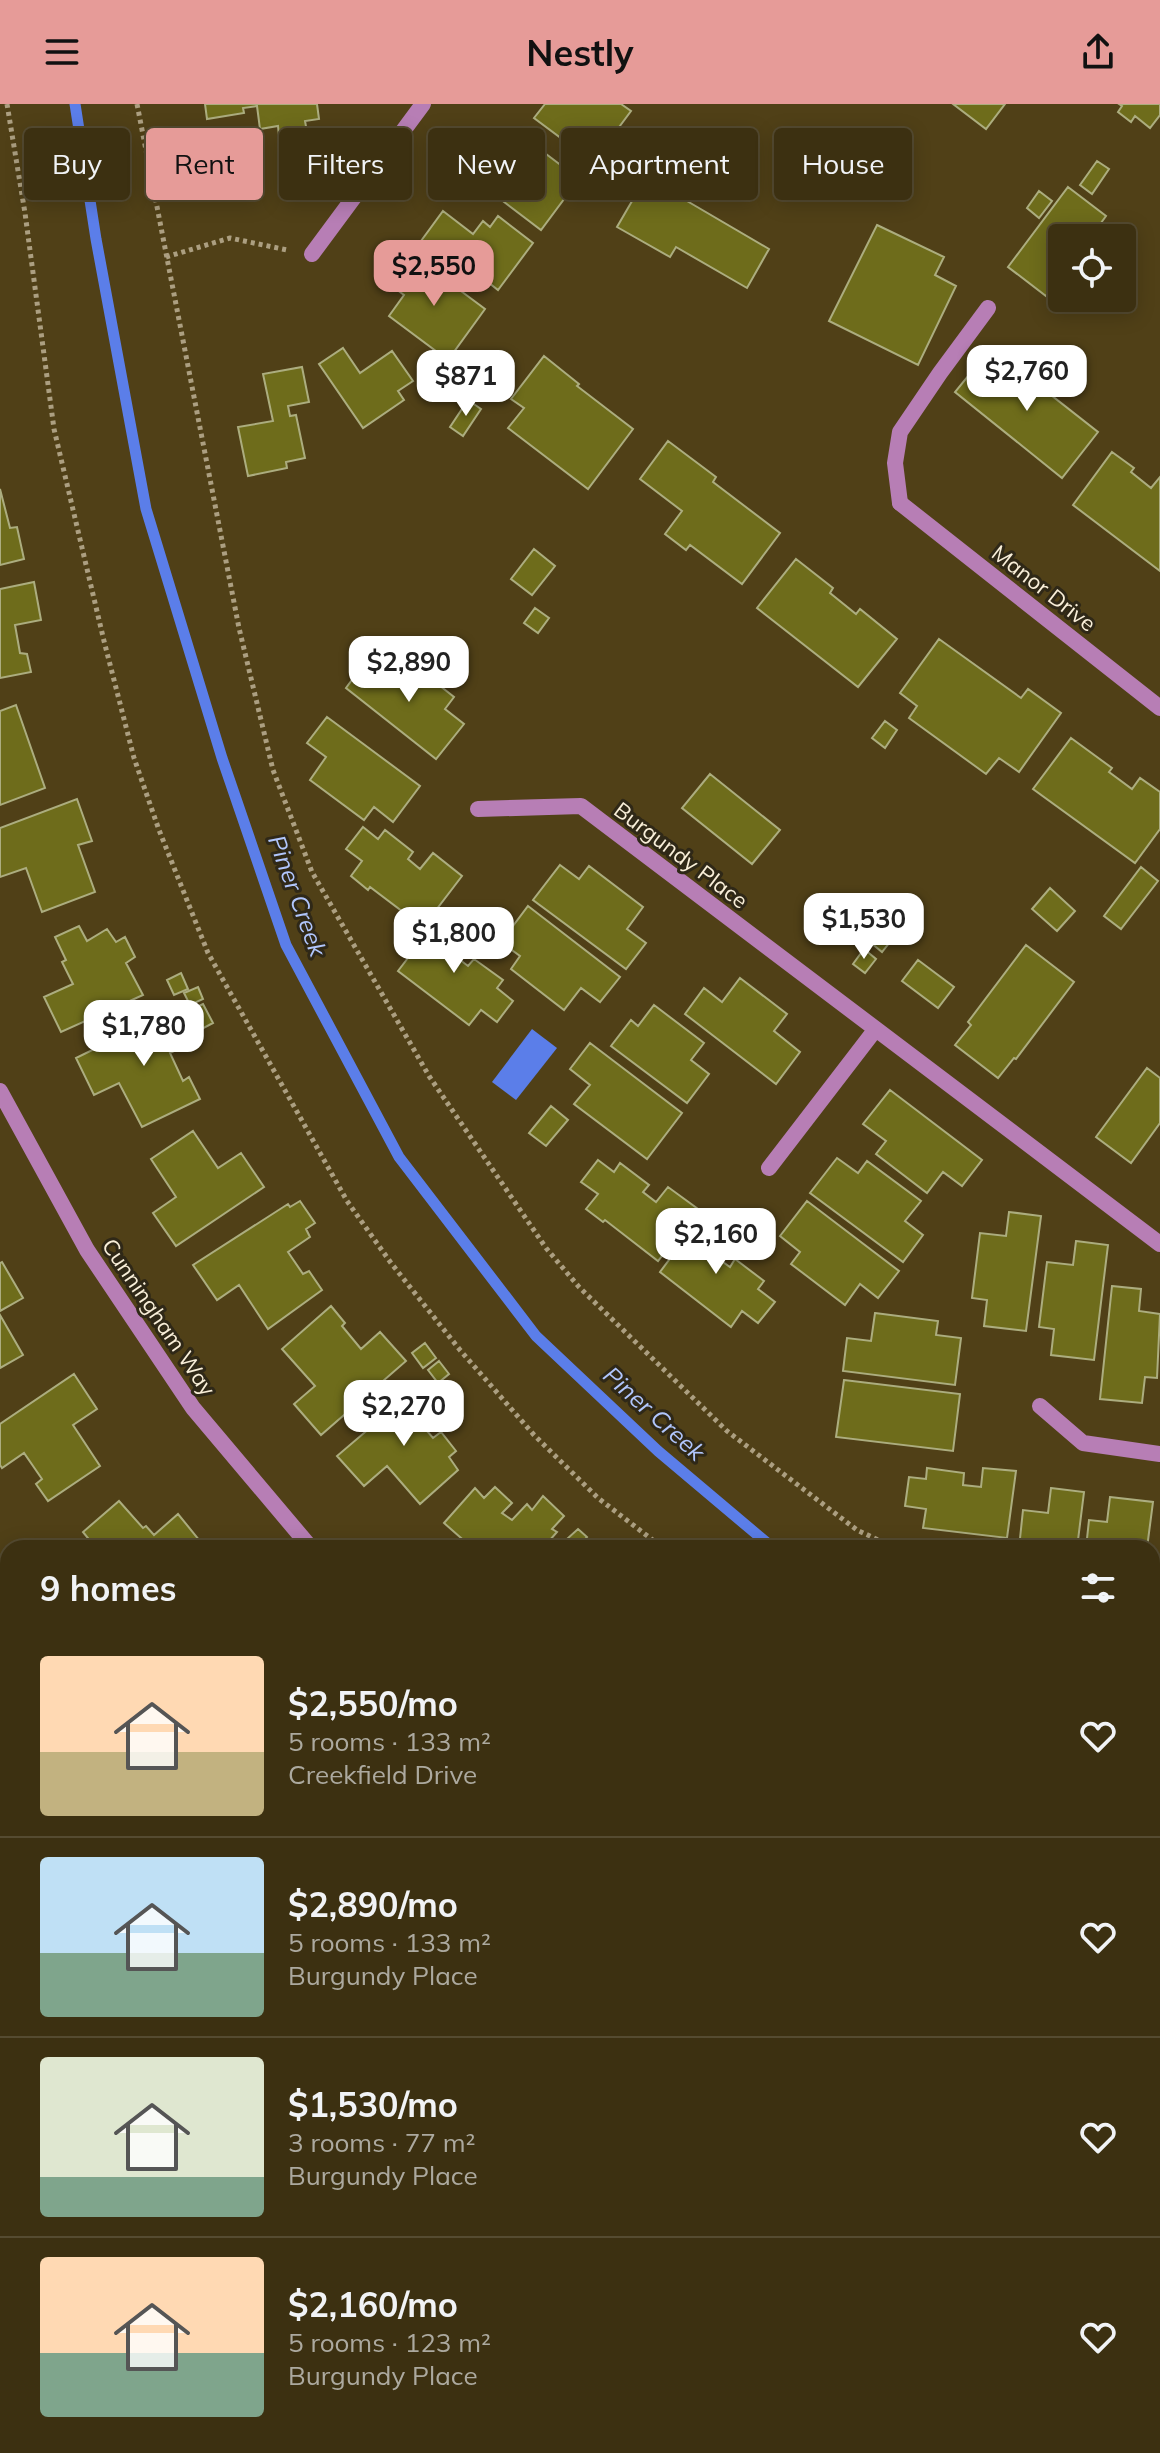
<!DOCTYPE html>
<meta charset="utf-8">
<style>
body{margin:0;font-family:Mulish,sans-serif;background:#473c1f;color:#f1f3f6;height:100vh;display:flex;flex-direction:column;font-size:30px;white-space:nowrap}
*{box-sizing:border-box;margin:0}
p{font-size:26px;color:#aca99f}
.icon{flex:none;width:44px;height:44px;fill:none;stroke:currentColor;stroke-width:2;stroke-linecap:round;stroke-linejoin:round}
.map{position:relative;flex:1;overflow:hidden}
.panel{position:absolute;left:0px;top:1436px;width:1160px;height:914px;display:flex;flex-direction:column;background:#3c3011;border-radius:24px 24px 0 0;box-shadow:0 4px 20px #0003,0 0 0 2px #554b31}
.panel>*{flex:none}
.guide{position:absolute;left:24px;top:24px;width:1112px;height:72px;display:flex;gap:16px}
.buttons{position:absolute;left:1048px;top:120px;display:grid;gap:16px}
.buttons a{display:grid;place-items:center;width:88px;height:88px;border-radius:8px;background:#3c3011;box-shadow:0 4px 20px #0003,0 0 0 2px #554b31;font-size:40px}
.price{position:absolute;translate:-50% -68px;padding:0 18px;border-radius:16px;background:#fff;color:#222;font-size:26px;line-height:52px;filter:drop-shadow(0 2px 4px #0008)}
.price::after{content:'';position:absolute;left:50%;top:48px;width:24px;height:18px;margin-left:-12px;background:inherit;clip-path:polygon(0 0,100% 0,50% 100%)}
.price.current{background:#e69b98;color:#111}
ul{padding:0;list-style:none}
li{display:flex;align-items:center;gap:24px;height:200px;padding:0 40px}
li+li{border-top:2px solid #554b31}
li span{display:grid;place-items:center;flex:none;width:224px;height:160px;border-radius:8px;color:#555}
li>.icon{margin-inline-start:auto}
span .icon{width:96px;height:96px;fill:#fffc;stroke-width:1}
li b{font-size:34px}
h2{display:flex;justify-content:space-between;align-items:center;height:96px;padding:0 40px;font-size:34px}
.pill{padding:0 28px;border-radius:8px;background:#3c3011;box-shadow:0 4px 20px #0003,0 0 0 2px #554b31;font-size:28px;line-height:72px}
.pill.current{background:#e69b98;color:#111}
header{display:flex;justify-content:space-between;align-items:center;height:104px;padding:0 40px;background:#e69b98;color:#111;font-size:36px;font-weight:700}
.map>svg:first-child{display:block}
.water{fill:#5b7ee9}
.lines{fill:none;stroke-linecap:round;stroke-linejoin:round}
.stream{stroke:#5b7ee9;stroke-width:11}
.building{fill:#6e6c1b;stroke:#acad7f;stroke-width:2}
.path{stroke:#ac9f81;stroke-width:5;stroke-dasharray:4 4;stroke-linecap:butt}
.lane{stroke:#b77eb5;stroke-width:16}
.street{stroke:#b77eb5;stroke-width:16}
.secondary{stroke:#f89df5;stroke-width:16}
.labels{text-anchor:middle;stroke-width:6;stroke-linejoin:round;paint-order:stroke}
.street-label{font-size:22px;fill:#f9efd9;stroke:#2f2817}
.water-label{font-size:24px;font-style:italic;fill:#b1c6fc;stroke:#2f2817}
</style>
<header><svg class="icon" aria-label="menu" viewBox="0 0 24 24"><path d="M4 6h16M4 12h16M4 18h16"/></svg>Nestly<svg class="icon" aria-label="share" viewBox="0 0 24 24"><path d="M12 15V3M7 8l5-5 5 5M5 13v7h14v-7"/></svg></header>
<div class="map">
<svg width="1160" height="2349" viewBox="0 0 1160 2349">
<rect width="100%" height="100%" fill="#504017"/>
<path class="water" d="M532 925 557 944 516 996 492 978Z"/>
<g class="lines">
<path class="stream" d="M75 0 96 135 146 405 222 654 286 841 399 1053 536 1232 658 1347 773 1444
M1152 1688 1160 1694"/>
</g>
<path class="building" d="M205 0H317L319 15 305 17 307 28 279 33 278 22 260 25 257 2 243 4 244 9 207 15Z
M545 0H621L631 7 593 58 534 14Z
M953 0H1005L986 25Z
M1119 0H1160V11L1150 24 1135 12 1131 18 1118 8 1122 2Z
M521 31 579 75 541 126 470 72 492 42 505 51Z
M1097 57 1109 65 1092 90 1080 81Z
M646 73 769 145 747 184 676 143 670 153 617 123Z
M1068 83 1106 112 1090 134H1062V171L1046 192 1008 163Z
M1039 87 1052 97 1039 114 1027 104Z
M443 107 473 130 483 117 490 123 498 112 533 139 498 186 464 159 474 145 466 139 450 160 421 137Z
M877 121 944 153 935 171 956 182 918 261 829 217Z
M414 152 485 205 448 256 389 212 404 191 392 182Z
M343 244 360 269 392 247 413 277 398 287 404 296 363 324 319 260Z
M991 244 1098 328 1062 374 955 288Z
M544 252 579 280 577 282 633 325 588 385 508 324 524 304 511 295Z
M302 263 309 298 288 302 290 312 296 311 305 354 286 358 287 364 248 372 238 323 273 317 263 270Z
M468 296 481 305 463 332 450 323Z
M668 337 716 373 713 378 780 429 742 480 690 441 686 446 665 430 682 407 640 375Z
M1112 348 1134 364 1131 368 1151 384 1160 373V467L1073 401Z
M0 385 10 424 17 423 24 455 0 461Z
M534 445 555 462 532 491 511 475Z
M796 455 833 484 830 489 856 510 860 505 897 535 858 583 757 504Z
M34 478 41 516 15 521 20 549 27 550 31 568 0 574V485Z
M535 504 549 514 538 529 524 519Z
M939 535 1021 594 1028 585 1061 609 1019 668 999 654 986 670 909 614 917 602 900 589Z
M401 551 454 593 445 605 464 620 436 655 346 584 365 558 384 573Z
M16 601 45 684 0 701V607Z
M327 613 420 682 393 718 374 703 364 716 310 676 326 653 307 639Z
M885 617 897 626 885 644 872 634Z
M1071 634 1112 664 1109 668 1132 685 1140 674 1160 688V725L1135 759 1033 685Z
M710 670 780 726 752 760 682 704Z
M77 695 92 737 78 741 95 788 42 808 26 764 0 773V724Z
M363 723 378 735 385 726 413 748 408 755 420 765 433 749 462 772 423 823 370 783 368 786 351 772 362 757 346 745Z
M560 761 579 775 589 762 643 803 627 825 646 839 626 865 533 796Z
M1141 763 1158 777 1121 825 1104 812Z
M1050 784 1075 807 1057 827 1032 805Z
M890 793 906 806 897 816 881 803Z
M528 802 620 873 600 898 581 884 564 906 511 865 520 852 501 838Z
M864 808 894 833 882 848 852 823Z
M441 811 470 833 455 852 468 862 474 855 503 876 497 884 513 897 497 918 481 906 469 921 398 867Z
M79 822 87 837 107 825 116 838 125 833 135 853 126 859 143 891 61 928 44 893 73 880 62 858 66 856 55 833Z
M1026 841 1074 878 1016 955 1014 954 998 974 955 941 971 921 968 918Z
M864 845 876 855 865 869 853 860Z
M918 856 954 883 938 904 902 877Z
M181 869 188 885 174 891 167 876Z
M740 874 787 910 774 927 800 948 776 980 685 910 704 884 722 898Z
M198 883 203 895 190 901 184 889Z
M203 900 213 919 198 927 188 907Z
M654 901 704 939 691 956 709 970 687 999 611 942 631 916 638 922Z
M178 904 194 937 170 949 183 977 189 973 200 995 142 1023 119 979 94 991 76 954Z
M590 939 682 1009 647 1055 574 1000 590 981 570 965Z
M1147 964 1160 974V1019L1131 1059 1096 1033Z
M890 986 982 1056 962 1082 943 1068 927 1089 876 1050 886 1037 863 1020Z
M551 1002 568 1016 546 1042 529 1029Z
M193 1027 218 1064 241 1049 264 1083 176 1142 153 1109 176 1093 151 1055Z
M837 1054 858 1069 867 1057 921 1097 905 1117 923 1131 903 1158 810 1089Z
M598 1056 614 1068 620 1059 649 1081 643 1088 656 1098 668 1083 698 1105 658 1157 605 1116 603 1118 586 1105 598 1090 581 1078Z
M300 1097 315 1119 306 1125 310 1133 288 1148 303 1170 309 1167 322 1186 268 1225 239 1181 217 1196 193 1161 288 1100 290 1103Z
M807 1097 899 1167 878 1194 860 1180 845 1201 791 1160 800 1148 780 1132Z
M1009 1108 1041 1112 1026 1227 984 1222 987 1196 972 1194 980 1129 1006 1132Z
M702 1112 731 1134 716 1153 730 1163 735 1155 764 1177 758 1185 775 1198 758 1219 742 1207 731 1223 660 1168Z
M1076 1137 1108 1141 1094 1256 1051 1251 1054 1225 1039 1223 1047 1158 1073 1161Z
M2 1158 23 1194 0 1207V1159Z
M1112 1182 1141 1185 1139 1207 1160 1210 1157 1274 1145 1273 1142 1299 1100 1295Z
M331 1202 345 1219 342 1222 361 1245 380 1228 406 1257 321 1331 294 1300 315 1282 282 1245Z
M875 1209 938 1217 936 1231 961 1234 955 1281 843 1267 847 1234 871 1237Z
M0 1211 23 1251 0 1264Z
M425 1239 436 1254 423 1264 412 1249Z
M439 1257 449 1270 438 1279 428 1266Z
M74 1270 97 1305 73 1321 100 1362 48 1397 36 1380 42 1375 24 1349 2 1364 0 1361V1320Z
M844 1276 960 1290 953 1347 836 1333Z
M418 1283 444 1312 427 1327 433 1334 441 1328 456 1347 449 1353 458 1366 420 1400 387 1362 364 1382 337 1352Z
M927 1364 964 1369 963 1381 981 1383 983 1364 1016 1367 1007 1434 923 1424 926 1405 905 1402 909 1373 926 1375Z
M495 1383 512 1399 502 1409 512 1416 527 1400 532 1406 543 1392 564 1412 552 1425 557 1428 543 1444H467L469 1441 444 1419 475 1384 484 1394Z
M1051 1384 1084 1388 1077 1444H1019L1023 1406 1048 1409Z
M1110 1393 1153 1398 1147 1444H1086L1089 1416 1107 1418Z
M119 1397 143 1424 146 1422 154 1431 178 1410 204 1442 201 1444H86L92 1439 83 1428Z
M578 1425 587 1433 577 1444 567 1435Z
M0 1512 8 1527 0 1531Z
M0 1603 8 1609V1708L3 1714 0 1711Z
M1160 1880V1925L1152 1928V1883Z
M8 1928V2000L0 2010V1936Z
M0 2094 8 2100V2111L0 2121Z
M0 2130 8 2136V2197L4 2202 0 2199Z
M398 2342H402L413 2349H392Z
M446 2342H513L520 2347 518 2349H456Z
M918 2342H971L968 2346 972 2349H914Z"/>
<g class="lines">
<path class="path" d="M7 0 25 109 54 325 104 537 134 654 159 726 208 849 347 1097 391 1159 460 1246 534 1331 598 1394 663 1444
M137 0 239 524 273 666 312 768 429 972 546 1144 579 1183 727 1327 857 1426 895 1444
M166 153 230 134 287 146
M1152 1564 1160 1570
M1152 1743 1160 1751"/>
<path class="lane" d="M900 399 895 359 900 328 940 269 988 204
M1040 1302 1083 1339 1160 1350
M1152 2087 1160 2092
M817 2342 828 2349"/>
<path class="street" d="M312 150 423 0
M900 399 1160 604
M478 705 581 702 1160 1140
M0 987 87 1146 193 1304 311 1444
M769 1064 875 926
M0 1804 8 1810
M0 2330 8 2337
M15 2342 25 2349
M275 2349 281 2342"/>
<path class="secondary" d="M1152 2223 1160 2213
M1152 2324 1160 2313
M1058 2349 1064 2342
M1133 2349 1138 2342"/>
</g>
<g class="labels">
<g class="street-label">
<text transform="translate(1044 484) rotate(38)" y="8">Manor Drive</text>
<text transform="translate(681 751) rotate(37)" y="8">Burgundy Place</text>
<text transform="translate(159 1213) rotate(56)" y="8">Cunningham Way</text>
</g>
<g class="water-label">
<text transform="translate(297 792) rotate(70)" y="8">Piner Creek</text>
<text transform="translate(654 1310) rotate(42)" y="8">Piner Creek</text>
</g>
</g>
</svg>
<div class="buttons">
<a><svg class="icon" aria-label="locate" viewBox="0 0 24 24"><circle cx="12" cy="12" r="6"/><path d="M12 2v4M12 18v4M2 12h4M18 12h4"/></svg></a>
</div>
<b class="price current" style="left:434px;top:204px">$2,550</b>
<b class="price" style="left:1027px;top:309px">$2,760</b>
<b class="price" style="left:466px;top:314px">$871</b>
<b class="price" style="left:409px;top:600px">$2,890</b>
<b class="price" style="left:864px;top:857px">$1,530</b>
<b class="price" style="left:454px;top:871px">$1,800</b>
<b class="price" style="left:144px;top:964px">$1,780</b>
<b class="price" style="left:716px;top:1172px">$2,160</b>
<b class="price" style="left:404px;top:1344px">$2,270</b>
<div class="guide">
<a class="pill">Buy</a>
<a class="pill current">Rent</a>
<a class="pill">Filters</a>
<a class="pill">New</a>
<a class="pill">Apartment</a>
<a class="pill">House</a>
</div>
<section class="panel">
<h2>9 homes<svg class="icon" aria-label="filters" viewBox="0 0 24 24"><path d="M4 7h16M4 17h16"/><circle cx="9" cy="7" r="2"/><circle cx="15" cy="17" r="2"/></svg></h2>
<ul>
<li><span style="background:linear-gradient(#ffd9b3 60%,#c2b280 0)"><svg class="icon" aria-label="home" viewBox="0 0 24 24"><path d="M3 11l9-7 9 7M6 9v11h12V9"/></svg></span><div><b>$2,550/mo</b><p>5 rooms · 133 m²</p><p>Creekfield Drive</p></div><svg class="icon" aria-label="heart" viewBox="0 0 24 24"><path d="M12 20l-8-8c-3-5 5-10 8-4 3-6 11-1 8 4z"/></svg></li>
<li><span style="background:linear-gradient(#bfe0f5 60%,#7fa58c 0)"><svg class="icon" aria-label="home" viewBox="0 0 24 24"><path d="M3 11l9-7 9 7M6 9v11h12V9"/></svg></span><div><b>$2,890/mo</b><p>5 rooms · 133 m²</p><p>Burgundy Place</p></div><svg class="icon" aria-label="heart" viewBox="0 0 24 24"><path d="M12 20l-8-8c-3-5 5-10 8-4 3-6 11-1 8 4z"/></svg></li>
<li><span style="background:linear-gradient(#dfe7d0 75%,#7fa58c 0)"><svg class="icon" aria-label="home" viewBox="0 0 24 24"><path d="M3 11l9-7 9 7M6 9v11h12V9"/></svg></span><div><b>$1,530/mo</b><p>3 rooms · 77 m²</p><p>Burgundy Place</p></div><svg class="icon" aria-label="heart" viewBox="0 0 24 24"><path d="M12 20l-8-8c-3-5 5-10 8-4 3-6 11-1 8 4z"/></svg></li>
<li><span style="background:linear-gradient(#ffd9b3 60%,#7fa58c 0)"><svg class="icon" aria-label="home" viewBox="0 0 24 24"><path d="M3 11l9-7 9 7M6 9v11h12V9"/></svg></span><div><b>$2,160/mo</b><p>5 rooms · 123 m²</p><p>Burgundy Place</p></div><svg class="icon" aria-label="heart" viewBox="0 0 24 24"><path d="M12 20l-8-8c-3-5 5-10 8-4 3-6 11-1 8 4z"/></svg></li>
</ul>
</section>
</div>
